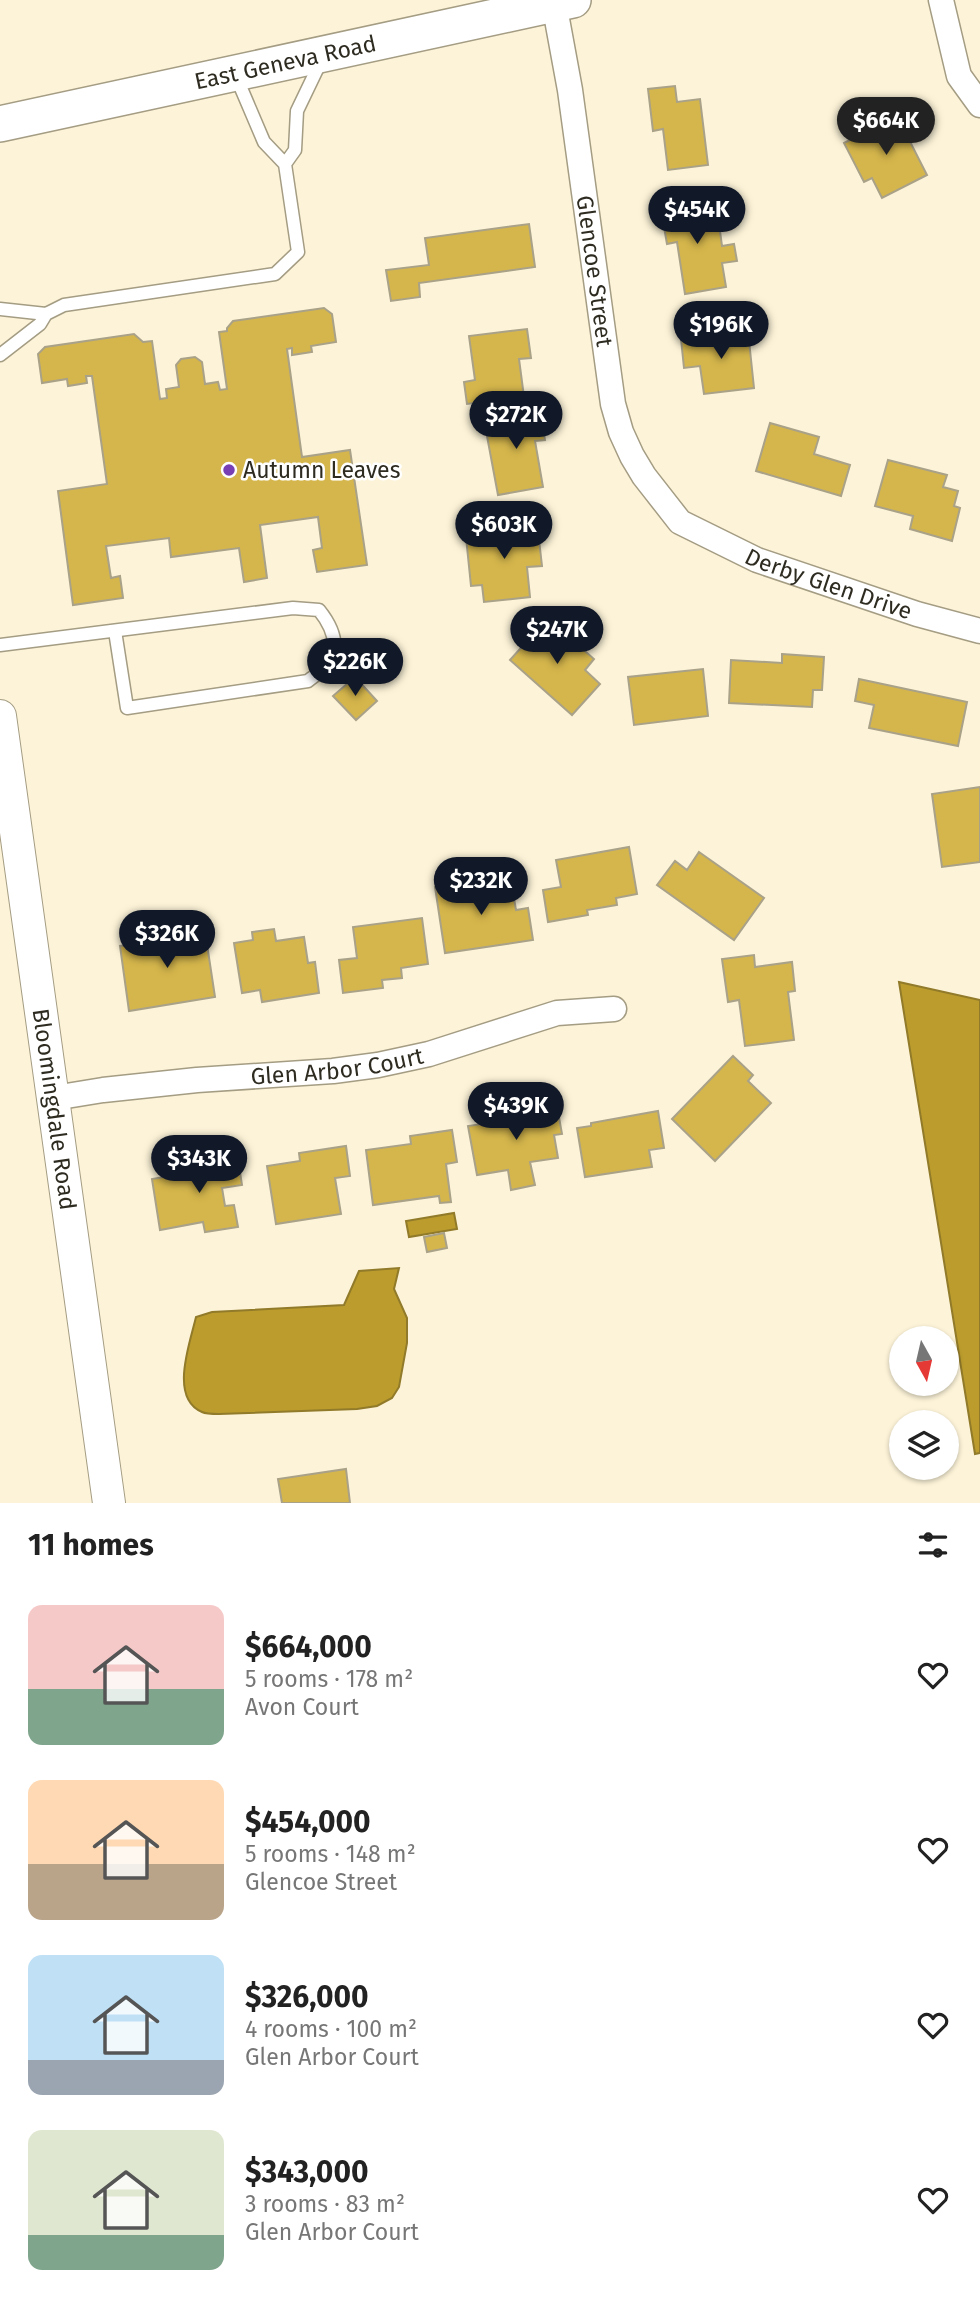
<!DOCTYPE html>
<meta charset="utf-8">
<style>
body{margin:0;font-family:"Fira Sans",sans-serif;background:#f6f6f6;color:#222;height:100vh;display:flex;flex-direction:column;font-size:26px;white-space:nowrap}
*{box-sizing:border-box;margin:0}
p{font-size:23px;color:#767676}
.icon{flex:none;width:38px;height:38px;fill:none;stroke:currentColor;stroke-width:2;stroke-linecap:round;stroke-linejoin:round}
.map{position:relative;height:1503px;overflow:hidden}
.panel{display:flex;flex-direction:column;background:#fff;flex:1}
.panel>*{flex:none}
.needle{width:46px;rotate:172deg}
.tools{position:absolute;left:889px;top:1326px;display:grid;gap:14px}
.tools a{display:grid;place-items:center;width:70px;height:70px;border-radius:50%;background:#fff;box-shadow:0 2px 5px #0004;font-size:35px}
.price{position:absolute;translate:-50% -60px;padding:0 16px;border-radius:24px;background:#111827;color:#fff;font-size:23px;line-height:46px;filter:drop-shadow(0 2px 4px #0008)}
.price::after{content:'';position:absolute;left:50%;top:42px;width:21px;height:16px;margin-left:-10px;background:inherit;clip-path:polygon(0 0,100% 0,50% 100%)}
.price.selected{background:#222;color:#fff}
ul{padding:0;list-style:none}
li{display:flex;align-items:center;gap:21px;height:175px;padding:0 28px}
li span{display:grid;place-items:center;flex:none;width:196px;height:140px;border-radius:14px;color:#555}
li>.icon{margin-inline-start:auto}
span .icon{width:84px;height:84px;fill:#fffc;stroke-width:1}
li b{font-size:30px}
h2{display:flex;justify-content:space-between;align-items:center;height:84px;padding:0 28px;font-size:30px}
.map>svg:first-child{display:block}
.water{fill:#bb9c2d;stroke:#917a29;stroke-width:2}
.building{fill:#d5b64c;stroke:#a9a188;stroke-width:2}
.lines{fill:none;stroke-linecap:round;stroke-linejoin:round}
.service-casing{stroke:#a49c83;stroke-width:15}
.minor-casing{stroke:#a49c83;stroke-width:27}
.tertiary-casing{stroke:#a49c83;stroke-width:34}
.secondary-casing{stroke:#a49c83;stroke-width:38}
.service{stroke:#fff;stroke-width:12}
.minor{stroke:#fff;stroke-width:24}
.tertiary{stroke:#fff;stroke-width:32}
.secondary{stroke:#fff;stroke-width:35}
.poi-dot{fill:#783fb5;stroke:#fff;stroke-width:2.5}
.labels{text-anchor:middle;stroke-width:5;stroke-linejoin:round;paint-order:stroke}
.street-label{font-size:23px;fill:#2e2b21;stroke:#fff}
.poi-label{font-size:23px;fill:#2e2b21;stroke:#fff;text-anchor:start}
</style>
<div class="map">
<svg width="980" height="1503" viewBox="0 0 980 1503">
<rect width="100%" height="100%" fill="#fcf3d8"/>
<path class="water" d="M899 982 980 1000V1453L975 1454Z
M454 1213 457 1229 409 1237 406 1221Z
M399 1268 394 1289 407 1318V1343L399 1387 392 1398 377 1406 357 1409 219 1414C214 1414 206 1414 202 1412 169 1398 190 1343 196 1317L212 1312 344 1305 359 1271Z"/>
<path class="building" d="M675 86 677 102 700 99 708 165 668 170 663 129 653 131 648 89Z
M897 116 927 175 882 198 872 178 864 182 844 143Z
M689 200 692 213 717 209 722 246 734 244 737 261 722 263 726 287 685 294 677 242 667 244 660 204Z
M529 224 535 267 419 283 420 297 391 301 386 270 429 265 425 238Z
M324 308 332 314 336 342 311 346 312 352 292 355V348L287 349 302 457 350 450 367 565 317 572 313 550 322 548 318 517 260 525 267 578 244 582 239 548 171 557 169 538 106 546 111 578 120 576 123 598 73 605 58 491 107 484 92 376H86L87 383 68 386 67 379 42 383 38 354 45 347 134 334 143 342 152 341 160 399 167 398 166 389 179 387 176 365 181 359 195 357 202 362 205 384 218 382 220 390 227 389 219 332 227 331V328L233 321Z
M527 329 531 358 519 359 524 397 467 404 464 382 475 380 469 336Z
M748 331 754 388 704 394 700 366 684 368 681 339Z
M540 410 545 440 535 441 543 487 498 495 484 420Z
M770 423 819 437 814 454 850 465 841 496 756 471Z
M888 460 947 475 943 487 958 491 954 506 960 508 952 541 910 529 913 516 875 506Z
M537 522 542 566 527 567 530 597 484 602 482 585 471 586 466 537 505 533 504 525Z
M548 618 594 659 585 670 600 684 572 715 510 660Z
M782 654 824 657 822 690H813L812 707 729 703 731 660 782 663Z
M703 669 708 716 634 725 628 677Z
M355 677 377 701 356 720 333 696Z
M859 679 967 702 958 746 869 728 874 705 855 701Z
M980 787V862L942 867 932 794Z
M629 847 637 894 616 898 617 905 587 910 588 915 548 922 543 890 561 887 556 860Z
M699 852 764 898 734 940 657 885 675 861 687 870Z
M511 881 516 910 528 908 533 940 445 953 435 887 453 884 454 890Z
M422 918 428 964 401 968 402 978 382 980 383 988 343 993 339 960 357 958 353 927Z
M157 927 160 944 176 942 175 935 205 931 215 997 129 1011 120 946 138 944 136 930Z
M274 929 276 941 304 937 308 963 315 962 319 993 262 1002 260 990 242 993 234 943 253 940 252 932Z
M754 955 755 967 792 962 795 991 788 992 794 1040 745 1046 739 1000 728 1002 722 959Z
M733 1056 753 1075 748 1081 771 1103 715 1161 672 1119Z
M556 1101 562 1134 554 1135 558 1158 530 1162 535 1185 511 1190 508 1170 477 1175 468 1126 489 1123 487 1113Z
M658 1111 664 1148 649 1150 652 1167 585 1177 577 1128 591 1126V1123Z
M452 1130 457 1162 446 1164 451 1202 440 1203 439 1196 373 1205 366 1150 411 1144 410 1136Z
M346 1146 350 1176 335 1178 341 1214 276 1224 267 1166 300 1161 299 1153Z
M237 1153 242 1185 222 1188 225 1206 234 1205 238 1227 205 1232 203 1222 160 1230 152 1179 193 1172 191 1161Z
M444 1233 447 1248 427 1252 424 1237Z
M346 1469 350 1503H282L278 1479Z"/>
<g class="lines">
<defs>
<path id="service" d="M285 164 295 150 297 111 321 61
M0 309 46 314
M0 355 40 324 46 314 64 305 275 274 298 252 285 164 264 142 235 74
M0 645 293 608 319 610C331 625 340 644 330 662 326 669 315 675 308 681L127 708 115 631"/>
<g id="minor">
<path d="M941 0 959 76 980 105"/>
<path id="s1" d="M554 3 570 90 613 404 621 432 632 456 644 476 680 522 757 560 917 614 980 631"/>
<path id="s2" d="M54 1098 103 1090 197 1080 333 1071 378 1065 429 1054 557 1013 614 1009"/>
</g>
<g id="tertiary">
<path id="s3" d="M0 716 109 1503"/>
</g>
<g id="secondary">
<path id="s4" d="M0 124 573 0"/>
</g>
</defs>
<use href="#service" class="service-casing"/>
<use href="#minor" class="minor-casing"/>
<use href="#tertiary" class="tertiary-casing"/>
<use href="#secondary" class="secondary-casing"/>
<use href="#service" class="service"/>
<use href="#minor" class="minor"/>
<use href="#tertiary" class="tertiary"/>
<use href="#secondary" class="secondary"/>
</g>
<circle class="poi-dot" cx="229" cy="470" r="7"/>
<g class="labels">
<g class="street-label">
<text dy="8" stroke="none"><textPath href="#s4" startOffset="292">East Geneva Road</textPath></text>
<text dy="8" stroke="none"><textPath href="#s1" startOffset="271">Glencoe Street</textPath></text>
<text dy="8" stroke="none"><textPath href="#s1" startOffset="704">Derby Glen Drive</textPath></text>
<text dy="8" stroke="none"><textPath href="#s2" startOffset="285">Glen Arbor Court</textPath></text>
<text dy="8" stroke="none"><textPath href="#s3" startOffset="397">Bloomingdale Road</textPath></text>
</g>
<g class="poi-label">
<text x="243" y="478">Autumn Leaves</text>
</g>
</g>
</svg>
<div class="tools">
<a><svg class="needle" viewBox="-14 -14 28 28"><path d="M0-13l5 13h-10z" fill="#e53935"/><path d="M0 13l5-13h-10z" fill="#767676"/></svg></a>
<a><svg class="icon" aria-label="layers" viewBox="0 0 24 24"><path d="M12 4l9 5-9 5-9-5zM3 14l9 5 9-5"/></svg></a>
</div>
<b class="price selected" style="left:886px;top:157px">$664K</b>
<b class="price" style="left:697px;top:246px">$454K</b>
<b class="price" style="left:721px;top:361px">$196K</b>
<b class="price" style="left:516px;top:451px">$272K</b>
<b class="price" style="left:504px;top:561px">$603K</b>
<b class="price" style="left:557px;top:666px">$247K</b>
<b class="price" style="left:355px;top:698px">$226K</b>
<b class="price" style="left:481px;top:917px">$232K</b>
<b class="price" style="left:167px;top:970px">$326K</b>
<b class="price" style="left:516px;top:1142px">$439K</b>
<b class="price" style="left:199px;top:1195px">$343K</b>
</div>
<section class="panel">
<h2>11 homes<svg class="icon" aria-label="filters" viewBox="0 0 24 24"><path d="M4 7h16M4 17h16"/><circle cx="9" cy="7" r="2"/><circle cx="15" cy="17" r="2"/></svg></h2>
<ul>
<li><span style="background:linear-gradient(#f6c9c9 60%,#7fa58c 0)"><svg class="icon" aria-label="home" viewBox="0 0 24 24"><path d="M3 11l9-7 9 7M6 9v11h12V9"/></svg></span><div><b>$664,000</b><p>5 rooms · 178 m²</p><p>Avon Court</p></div><svg class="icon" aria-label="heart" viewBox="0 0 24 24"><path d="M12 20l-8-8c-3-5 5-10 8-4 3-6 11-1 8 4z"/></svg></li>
<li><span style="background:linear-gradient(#ffd9b3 60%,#b9a48a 0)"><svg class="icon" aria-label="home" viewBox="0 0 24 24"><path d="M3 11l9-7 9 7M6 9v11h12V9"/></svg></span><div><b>$454,000</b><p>5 rooms · 148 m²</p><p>Glencoe Street</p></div><svg class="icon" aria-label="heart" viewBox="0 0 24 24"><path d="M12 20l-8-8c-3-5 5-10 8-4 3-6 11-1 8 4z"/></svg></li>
<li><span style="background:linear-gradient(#bfe0f5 75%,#9aa5b1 0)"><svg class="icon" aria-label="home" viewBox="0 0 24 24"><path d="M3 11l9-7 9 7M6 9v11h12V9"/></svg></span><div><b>$326,000</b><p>4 rooms · 100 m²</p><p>Glen Arbor Court</p></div><svg class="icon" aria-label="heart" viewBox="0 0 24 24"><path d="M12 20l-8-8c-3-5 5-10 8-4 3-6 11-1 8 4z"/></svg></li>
<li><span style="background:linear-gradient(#dfe7d0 75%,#7fa58c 0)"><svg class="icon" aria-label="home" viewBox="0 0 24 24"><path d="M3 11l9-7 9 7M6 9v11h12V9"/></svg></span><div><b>$343,000</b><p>3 rooms · 83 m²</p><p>Glen Arbor Court</p></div><svg class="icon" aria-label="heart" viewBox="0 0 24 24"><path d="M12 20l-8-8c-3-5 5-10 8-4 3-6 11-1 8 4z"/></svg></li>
</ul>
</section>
